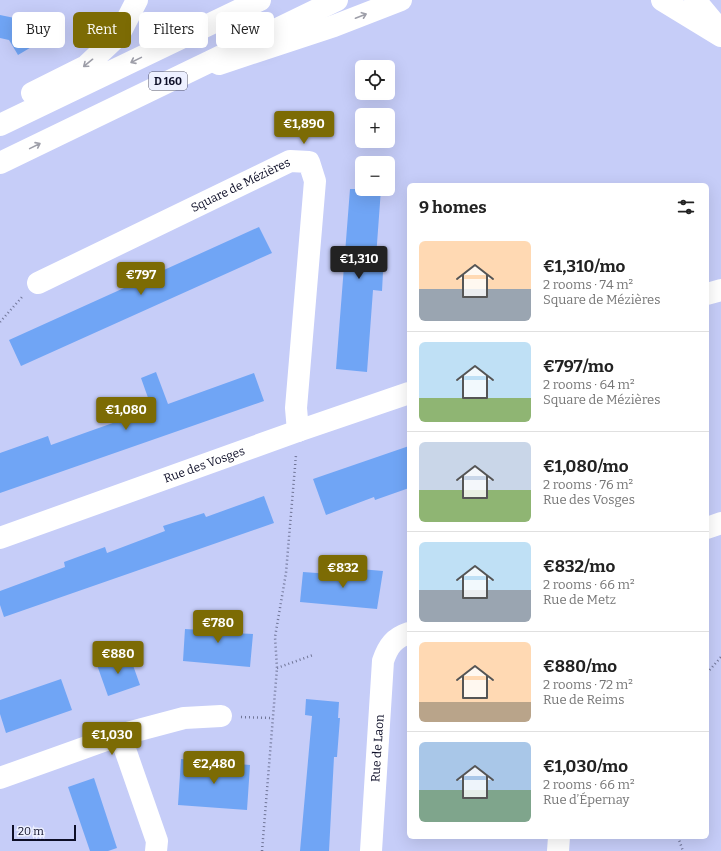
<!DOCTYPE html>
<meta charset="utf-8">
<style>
body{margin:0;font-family:Bitter,serif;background:#f2f2f2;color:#222;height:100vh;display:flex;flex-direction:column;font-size:15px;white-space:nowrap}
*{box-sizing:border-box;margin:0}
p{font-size:13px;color:#767676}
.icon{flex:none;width:22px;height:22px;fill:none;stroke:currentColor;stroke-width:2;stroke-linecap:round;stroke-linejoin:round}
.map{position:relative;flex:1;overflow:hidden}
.drawer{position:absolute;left:407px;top:183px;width:302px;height:656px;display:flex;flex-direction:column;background:#fff;border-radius:6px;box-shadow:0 4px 16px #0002}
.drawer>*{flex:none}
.banner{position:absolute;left:12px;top:12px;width:335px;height:36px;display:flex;gap:8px}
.fabs{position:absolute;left:355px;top:60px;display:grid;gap:8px}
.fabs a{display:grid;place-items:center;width:40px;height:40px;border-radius:6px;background:#fff;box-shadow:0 4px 16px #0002;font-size:20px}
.scale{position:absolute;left:12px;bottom:10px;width:64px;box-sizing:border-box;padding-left:4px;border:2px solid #0d0e27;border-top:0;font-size:11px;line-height:14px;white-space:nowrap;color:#0d0e27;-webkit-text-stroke:3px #edf0ff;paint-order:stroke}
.price{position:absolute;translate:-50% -34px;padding:0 9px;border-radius:4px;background:#7c6b04;color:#fff;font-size:13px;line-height:26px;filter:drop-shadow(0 1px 2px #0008)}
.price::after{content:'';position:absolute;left:50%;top:24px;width:12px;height:9px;margin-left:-6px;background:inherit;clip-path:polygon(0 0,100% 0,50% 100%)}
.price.current{background:#222;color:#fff}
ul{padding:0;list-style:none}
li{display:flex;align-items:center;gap:12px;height:100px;padding:0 12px}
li+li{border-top:1px solid #e0e0e0}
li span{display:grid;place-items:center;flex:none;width:112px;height:80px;border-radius:6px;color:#555}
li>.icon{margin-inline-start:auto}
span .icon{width:48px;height:48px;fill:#fffc;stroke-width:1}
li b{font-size:17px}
h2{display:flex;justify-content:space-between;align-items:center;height:48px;padding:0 12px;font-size:17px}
.pill{padding:0 14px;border-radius:6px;background:#fff;box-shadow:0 4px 16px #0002;font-size:14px;line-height:36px}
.pill.current{background:#7c6b04;color:#fff}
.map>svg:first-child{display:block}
.building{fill:#70a5f5}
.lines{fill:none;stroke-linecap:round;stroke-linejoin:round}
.path{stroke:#707597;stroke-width:2.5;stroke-dasharray:1 3;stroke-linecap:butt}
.street{stroke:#fff;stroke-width:22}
.secondary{stroke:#fff;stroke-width:22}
.primary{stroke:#fff;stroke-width:22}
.oneway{stroke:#9e9fa9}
.labels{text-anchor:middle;stroke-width:4;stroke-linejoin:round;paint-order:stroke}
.shield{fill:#edf0ff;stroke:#505268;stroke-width:1}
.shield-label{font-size:11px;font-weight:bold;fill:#0d0e27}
.street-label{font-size:12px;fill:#0d0e27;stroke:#edf0ff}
</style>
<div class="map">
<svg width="721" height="851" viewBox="0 0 721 851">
<rect width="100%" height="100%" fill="#c6cdf8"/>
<path class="building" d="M47 14 55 33 18 55 9 40 0 38V15L34 22Z
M350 189H381L375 271 383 272 382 291 373 290 367 372 336 369Z
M259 227 272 253 21 366 9 340Z
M156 372 168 404 254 373 264 401 0 493V453L48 436 51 445 152 409 141 378Z
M409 446V488L375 500 374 497 326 515 313 479Z
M264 496 274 523 4 617 0 605V591L65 567 64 562 105 547 107 553 165 531 163 526 204 513 206 517Z
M360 569 383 571 377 609 300 602 303 572 359 576Z
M202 616 219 617V622L235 624 234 633 253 634 250 667 183 661 185 629 201 630Z
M129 654 140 685 108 696 97 665Z
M61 679 72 710 6 733 0 714V700Z
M306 699 339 702 338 718H340L337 757H334L329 851H300L312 716 305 715Z
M181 759 250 765 247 810 178 805Z
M94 778 117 848 108 851H90L68 787Z"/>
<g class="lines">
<path class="path" d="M0 322 22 297
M277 668 313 655
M707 673 721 657
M241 717 272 718
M678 837 683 851
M262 851 277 668 275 637 286 573 296 455"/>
<g class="street">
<path id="s1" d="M38 283 290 161 309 162 315 181 296 408 298 431"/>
<path d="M707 528 721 523"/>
<path d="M120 735 157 841 156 851"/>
<path d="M0 778 120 735 184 718 221 716"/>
<path id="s2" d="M371 851 383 661C388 646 394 638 409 633"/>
<path d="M558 851 559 837"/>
</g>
<g class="secondary">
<path d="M662 0 721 36"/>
<path d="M219 64 334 26 401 0"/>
<path d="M707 294 721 290"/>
<path id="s3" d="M0 538 298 431 409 393"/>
</g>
<path class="primary" d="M695 0 721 31
M32 93 86 66 119 35 137 0
M0 125 260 0
M0 163 337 0"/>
</g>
<defs><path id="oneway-shaft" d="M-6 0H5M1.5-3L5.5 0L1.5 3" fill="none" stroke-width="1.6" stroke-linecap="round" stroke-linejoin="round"/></defs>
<g class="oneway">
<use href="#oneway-shaft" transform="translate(361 16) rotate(-21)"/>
<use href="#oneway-shaft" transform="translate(136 60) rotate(154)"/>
<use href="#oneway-shaft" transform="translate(88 63) rotate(141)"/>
<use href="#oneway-shaft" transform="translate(35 146) rotate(-26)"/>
</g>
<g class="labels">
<rect class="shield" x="149" y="72" width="38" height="18" rx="3"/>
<g class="shield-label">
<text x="168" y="85">D 160</text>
</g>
<g class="street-label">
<text dy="4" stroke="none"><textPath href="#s1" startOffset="225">Square de Mézières</textPath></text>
<text dy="4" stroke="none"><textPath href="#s3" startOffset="217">Rue des Vosges</textPath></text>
<text dy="4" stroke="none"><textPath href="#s2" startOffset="103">Rue de Laon</textPath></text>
</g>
</g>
</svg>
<div class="fabs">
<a><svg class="icon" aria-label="locate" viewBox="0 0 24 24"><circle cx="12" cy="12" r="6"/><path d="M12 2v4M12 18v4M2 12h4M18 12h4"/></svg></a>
<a>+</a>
<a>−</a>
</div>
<div class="scale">20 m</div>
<b class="price" style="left:304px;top:145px">€1,890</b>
<b class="price current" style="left:359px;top:280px">€1,310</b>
<b class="price" style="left:141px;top:296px">€797</b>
<b class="price" style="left:126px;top:431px">€1,080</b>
<b class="price" style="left:343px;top:589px">€832</b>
<b class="price" style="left:218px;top:644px">€780</b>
<b class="price" style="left:118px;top:675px">€880</b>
<b class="price" style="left:112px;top:756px">€1,030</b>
<b class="price" style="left:214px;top:785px">€2,480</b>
<div class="banner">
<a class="pill">Buy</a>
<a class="pill current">Rent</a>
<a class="pill">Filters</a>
<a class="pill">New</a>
</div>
<section class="drawer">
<h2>9 homes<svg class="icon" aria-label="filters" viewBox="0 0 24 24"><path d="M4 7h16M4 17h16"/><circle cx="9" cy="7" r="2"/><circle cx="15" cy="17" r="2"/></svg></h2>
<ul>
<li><span style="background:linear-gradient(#ffd9b3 60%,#9aa5b1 0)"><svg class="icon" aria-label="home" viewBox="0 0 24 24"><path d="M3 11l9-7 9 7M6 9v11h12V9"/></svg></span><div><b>€1,310/mo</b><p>2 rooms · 74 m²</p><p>Square de Mézières</p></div></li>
<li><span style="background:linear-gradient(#bfe0f5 70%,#8fb573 0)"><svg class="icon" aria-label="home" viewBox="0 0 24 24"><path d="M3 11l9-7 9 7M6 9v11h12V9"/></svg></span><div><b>€797/mo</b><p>2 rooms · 64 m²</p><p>Square de Mézières</p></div></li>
<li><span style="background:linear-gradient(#c9d6e8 60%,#8fb573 0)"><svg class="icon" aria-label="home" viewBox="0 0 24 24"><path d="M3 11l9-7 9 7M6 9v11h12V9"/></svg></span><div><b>€1,080/mo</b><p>2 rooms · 76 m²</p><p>Rue des Vosges</p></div></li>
<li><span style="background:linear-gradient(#bfe0f5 60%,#9aa5b1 0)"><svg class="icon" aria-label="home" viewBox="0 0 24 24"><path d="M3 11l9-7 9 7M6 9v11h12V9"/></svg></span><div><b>€832/mo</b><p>2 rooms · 66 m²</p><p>Rue de Metz</p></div></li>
<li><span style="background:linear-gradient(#ffd9b3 75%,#b9a48a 0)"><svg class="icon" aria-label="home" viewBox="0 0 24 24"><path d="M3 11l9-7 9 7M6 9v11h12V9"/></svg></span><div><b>€880/mo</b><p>2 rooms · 72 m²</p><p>Rue de Reims</p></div></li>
<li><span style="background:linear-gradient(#a9c7e8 60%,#7fa58c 0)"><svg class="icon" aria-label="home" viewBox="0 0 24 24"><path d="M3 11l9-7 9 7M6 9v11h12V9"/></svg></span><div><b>€1,030/mo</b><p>2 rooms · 66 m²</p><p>Rue d’Épernay</p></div></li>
</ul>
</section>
</div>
